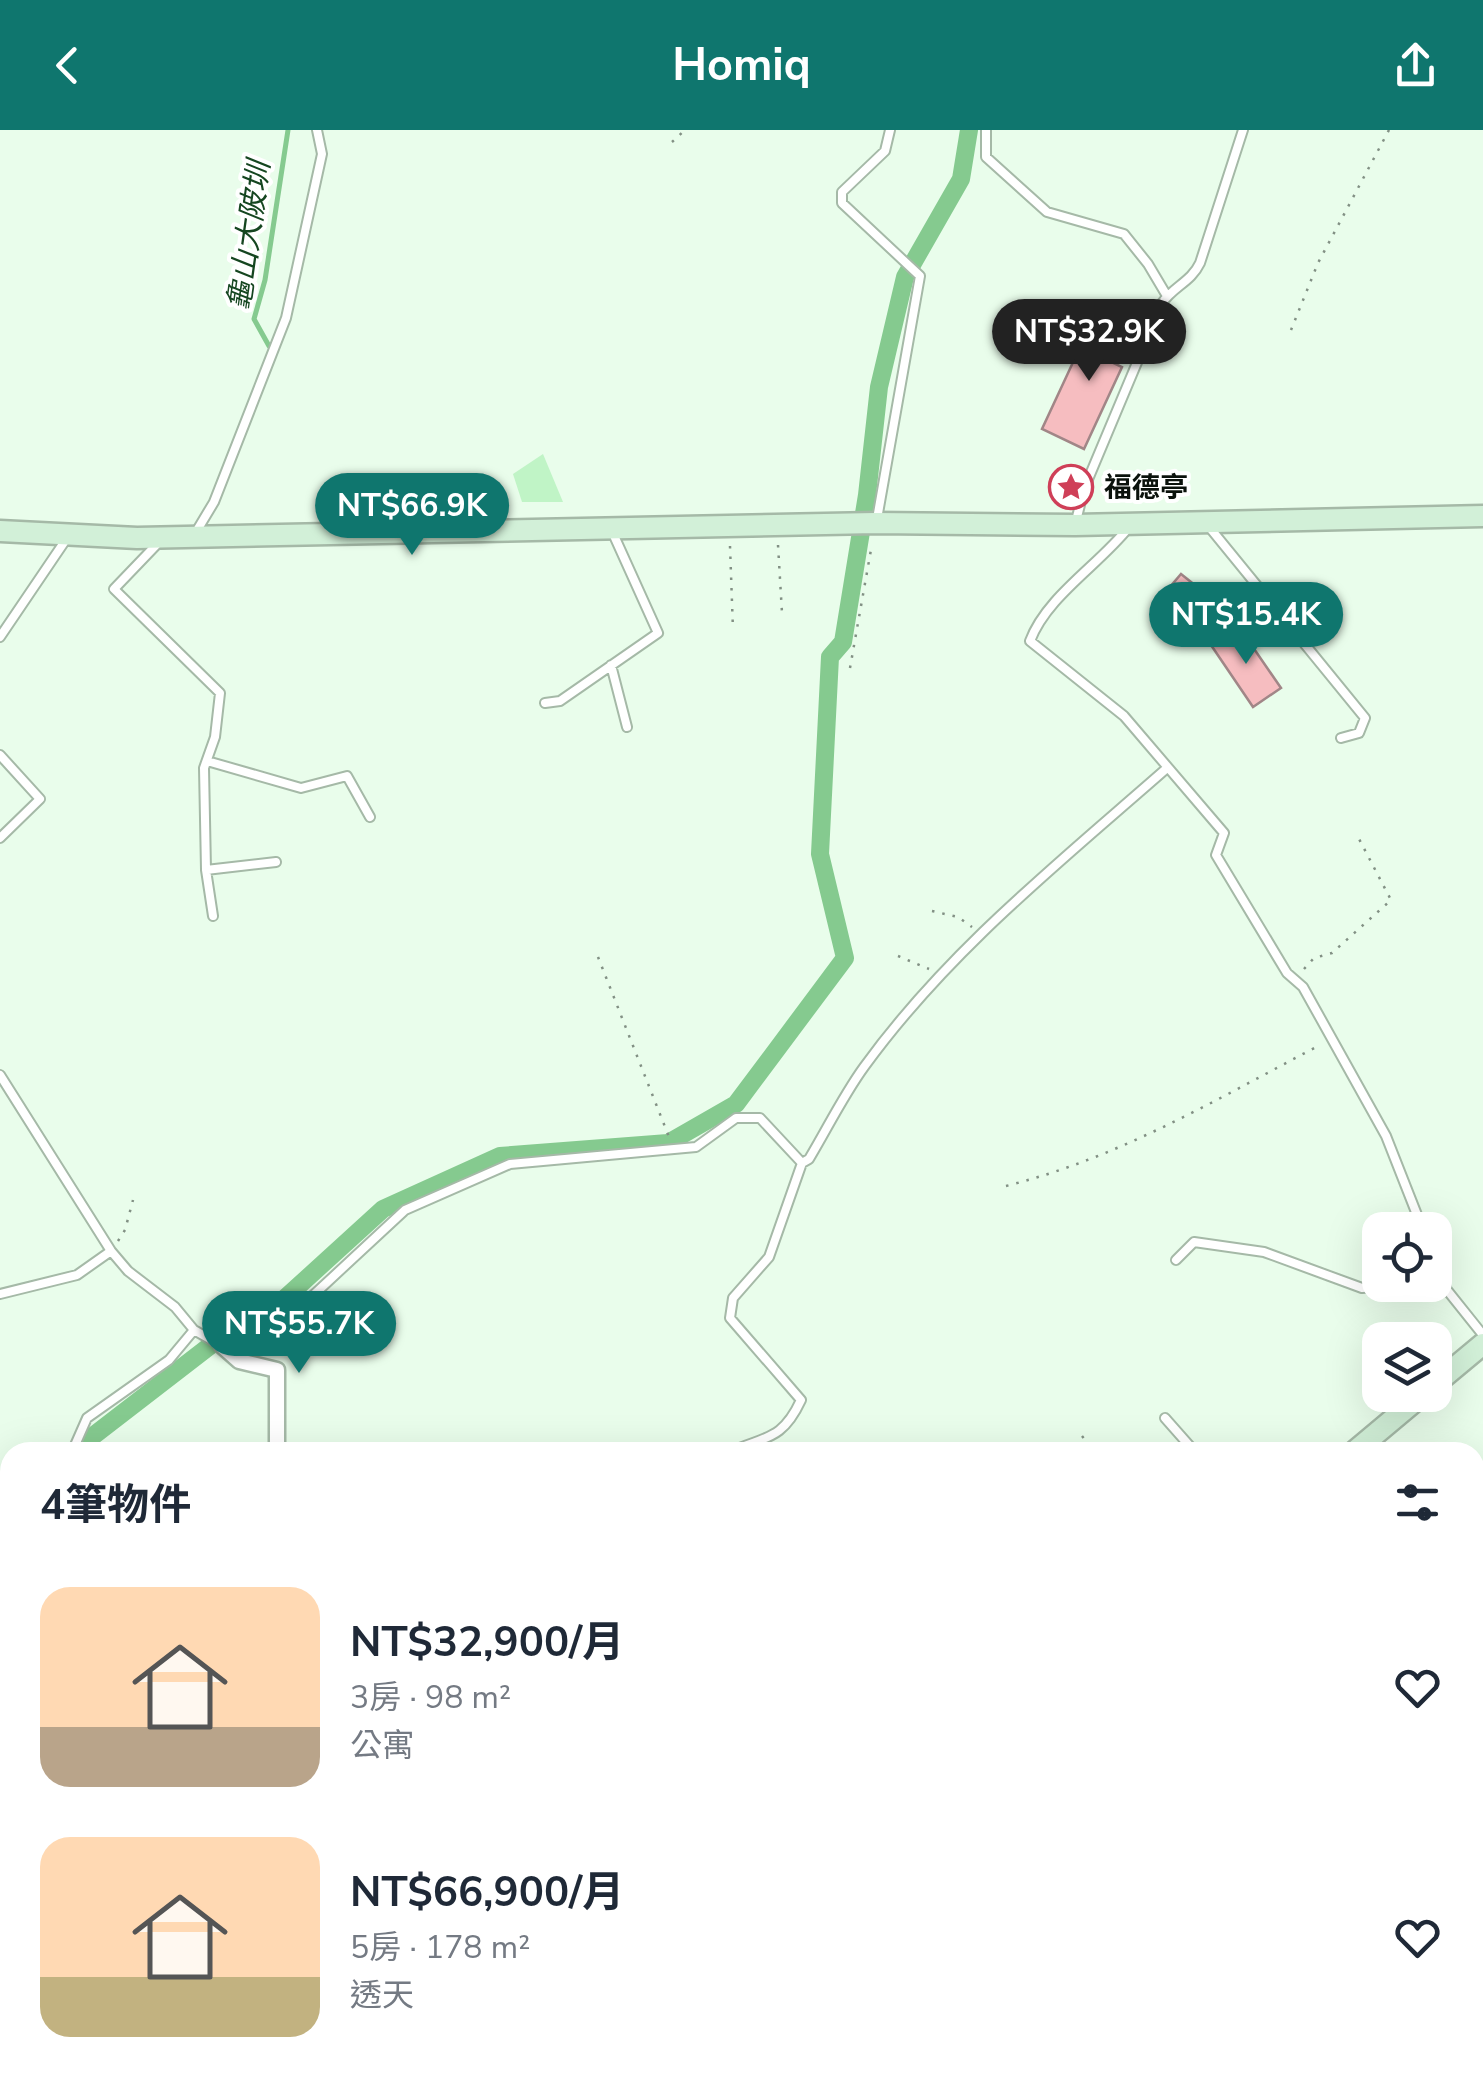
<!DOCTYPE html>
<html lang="zh-TW">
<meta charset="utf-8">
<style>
body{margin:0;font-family:"Nunito Sans","Noto Sans TC",sans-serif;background:#f2f2f3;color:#1f2937;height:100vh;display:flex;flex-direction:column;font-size:38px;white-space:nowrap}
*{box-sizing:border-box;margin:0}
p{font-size:32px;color:#747a83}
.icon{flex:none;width:55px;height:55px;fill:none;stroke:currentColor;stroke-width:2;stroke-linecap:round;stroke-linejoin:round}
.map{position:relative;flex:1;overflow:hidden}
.drawer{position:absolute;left:0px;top:1312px;width:1485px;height:642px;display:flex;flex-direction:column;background:#fff;border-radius:30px 30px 0 0;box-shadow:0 10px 40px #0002}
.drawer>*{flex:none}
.fabs{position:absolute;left:1362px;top:1082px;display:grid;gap:20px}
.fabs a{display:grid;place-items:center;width:90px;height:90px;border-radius:20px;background:#fff;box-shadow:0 10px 40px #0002;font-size:50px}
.price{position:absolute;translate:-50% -85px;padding:0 22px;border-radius:35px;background:#0f766e;color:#fff;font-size:32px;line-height:65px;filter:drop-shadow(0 2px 5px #0008)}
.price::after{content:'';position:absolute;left:50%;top:60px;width:30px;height:22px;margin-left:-15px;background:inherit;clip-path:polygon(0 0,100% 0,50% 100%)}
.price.selected{background:#222;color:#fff}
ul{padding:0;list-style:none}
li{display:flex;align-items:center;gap:30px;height:250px;padding:0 40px}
li span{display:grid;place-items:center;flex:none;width:280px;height:200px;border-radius:30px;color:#555}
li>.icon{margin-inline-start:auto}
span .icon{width:120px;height:120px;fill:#fffc;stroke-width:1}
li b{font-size:42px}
h2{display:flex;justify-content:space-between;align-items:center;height:120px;padding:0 40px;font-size:42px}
header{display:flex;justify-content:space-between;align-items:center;height:130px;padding:0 40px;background:#0f766e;color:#fff;font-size:45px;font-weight:700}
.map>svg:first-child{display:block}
.green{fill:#c0f4c6}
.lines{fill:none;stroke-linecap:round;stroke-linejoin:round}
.stream{stroke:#85ca8f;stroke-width:5}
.canal{stroke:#85ca8f;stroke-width:18}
.building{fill:#f6bdc0;stroke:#a18687;stroke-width:2.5}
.lane-casing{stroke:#a5b9a7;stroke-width:12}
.street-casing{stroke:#a5b9a7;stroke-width:19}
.secondary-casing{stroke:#a5b9a7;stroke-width:25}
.path{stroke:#829084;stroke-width:2.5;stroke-dasharray:2.5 8;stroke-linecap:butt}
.lane{stroke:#fff;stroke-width:8}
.street{stroke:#fff;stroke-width:14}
.secondary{stroke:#d2f0d8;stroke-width:20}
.labels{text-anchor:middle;stroke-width:8;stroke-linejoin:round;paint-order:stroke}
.poi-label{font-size:28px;font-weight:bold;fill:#0b120c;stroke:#fff;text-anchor:start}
.water-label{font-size:30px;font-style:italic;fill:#154620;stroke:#fff}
</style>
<header><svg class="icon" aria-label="back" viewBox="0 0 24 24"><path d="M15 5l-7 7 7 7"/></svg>Homiq<svg class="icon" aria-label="share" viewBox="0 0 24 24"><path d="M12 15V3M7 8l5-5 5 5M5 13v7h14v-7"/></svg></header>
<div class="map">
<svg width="1483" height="1954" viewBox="0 0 1483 1954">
<rect width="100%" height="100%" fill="#e9fdeb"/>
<path class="green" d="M543 324 563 372H522L513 344Z"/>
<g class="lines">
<path class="stream" d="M269 216 254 189 265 150 288 0
M1475 1737 1483 1722
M1361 1954 1366 1945"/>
<path class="canal" d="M84 1322 93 1306 233 1198 283 1170 383 1079 500 1026 668 1013 736 974 845 828 820 724 830 527 843 512 867 365 879 257 905 147 961 49 969 0
M0 1719 10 1710"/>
</g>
<path class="building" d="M1122 182 1138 204 1105 229 1122 237 1084 319 1042 299 1082 213Z
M1181 444 1201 460 1183 481 1164 464Z
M1293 455 1314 456 1313 496H1299L1292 487Z
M1239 497 1281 558 1253 577 1211 515Z"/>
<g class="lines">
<defs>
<path id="lane" d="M986 0V27L1047 82 1124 104 1148 134 1167 166
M877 389 920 146 842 73V62L885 21 890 0
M1075 395 1084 359 1162 173C1174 156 1191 152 1200 133L1243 0
M1129 397C1099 435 1047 466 1030 511L1124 586 1224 703 1216 725 1287 843 1303 857 1386 1006 1423 1100
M1210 398 1365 588 1359 603 1341 608
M196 402 214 372 286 188 322 24 317 0
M161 410 114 459 220 563 215 607 204 638 206 740 213 786
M0 507 67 408
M611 535 627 597
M545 573 560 571 658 503 611 399
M0 625 40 669 0 708
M207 631 301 658 347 646 370 687
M206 740 276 732
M0 945 111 1121 128 1141 175 1177 194 1200 222 1216 307 1171 405 1080 510 1034 696 1017 736 988H760L802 1033 809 1029C827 999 843 966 864 937 948 821 1060 732 1167 638
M1176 1130 1194 1112 1264 1122 1362 1158 1407 1155
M1435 1130 1447 1160 1483 1205
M0 1164 77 1145 111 1121
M1165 1288 1195 1322
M72 1322 87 1288 169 1230 194 1200
M730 1322C765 1306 782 1311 801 1270L730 1188 733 1168 769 1127 802 1033
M0 1703 10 1695
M1475 1767 1483 1754
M1056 1945 1064 1954
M1373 1954 1378 1945"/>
<path id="street" d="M222 1216 239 1231 277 1240V1322
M129 1945 133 1954"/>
<path id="secondary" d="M0 401 137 408 875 393 1075 395 1483 386
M1435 1254 1483 1214
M1354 1322 1422 1265
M830 1954 833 1945"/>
</defs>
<use href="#lane" class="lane-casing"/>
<use href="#street" class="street-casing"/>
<use href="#secondary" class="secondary-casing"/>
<path class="path" d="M672 12 685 0
M1291 200 1318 133 1389 0
M778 415 782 483
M730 416 733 500
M850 538 872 414
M932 781 958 787 972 797
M898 826 929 839
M598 827 669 1007
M1304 839 1314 828 1332 823 1391 770 1358 707
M1006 1056C1121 1027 1215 970 1320 915
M118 1111 125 1100 133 1070
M1082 1306 1095 1322
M10 1954 23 1945
M279 1954H280"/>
<use href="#lane" class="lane"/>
<use href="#street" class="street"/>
<use href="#secondary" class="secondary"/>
</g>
<defs>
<symbol id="sight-ring" viewBox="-11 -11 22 22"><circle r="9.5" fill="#fff" stroke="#cf3f58" stroke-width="1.5"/><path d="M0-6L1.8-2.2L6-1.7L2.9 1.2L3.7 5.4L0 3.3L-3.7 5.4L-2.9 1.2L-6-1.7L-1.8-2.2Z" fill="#cf3f58"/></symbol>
</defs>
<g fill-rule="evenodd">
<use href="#sight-ring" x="1046" y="332" width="50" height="50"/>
</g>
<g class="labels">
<g class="poi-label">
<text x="1104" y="367">福德亭</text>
</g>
<g class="water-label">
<text transform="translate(249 106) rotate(-82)" y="10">龜山大陂圳</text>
</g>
</g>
</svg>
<div class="fabs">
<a><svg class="icon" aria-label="locate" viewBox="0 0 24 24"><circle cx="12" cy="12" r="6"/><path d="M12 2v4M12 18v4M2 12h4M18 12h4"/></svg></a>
<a><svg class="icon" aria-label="layers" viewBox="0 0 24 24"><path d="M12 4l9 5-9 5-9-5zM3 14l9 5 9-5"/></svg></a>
</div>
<b class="price selected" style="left:1089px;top:254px">NT$32.9K</b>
<b class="price" style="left:412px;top:428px">NT$66.9K</b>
<b class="price" style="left:1246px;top:537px">NT$15.4K</b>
<b class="price" style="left:299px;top:1246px">NT$55.7K</b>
<section class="drawer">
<h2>4筆物件<svg class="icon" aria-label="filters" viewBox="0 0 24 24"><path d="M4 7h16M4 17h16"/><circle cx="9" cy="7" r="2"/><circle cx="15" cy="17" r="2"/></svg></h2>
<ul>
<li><span style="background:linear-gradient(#ffd9b3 70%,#b9a48a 0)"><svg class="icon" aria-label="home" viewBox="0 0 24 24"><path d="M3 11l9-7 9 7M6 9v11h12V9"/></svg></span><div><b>NT$32,900/月</b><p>3房 · 98 m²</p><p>公寓</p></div><svg class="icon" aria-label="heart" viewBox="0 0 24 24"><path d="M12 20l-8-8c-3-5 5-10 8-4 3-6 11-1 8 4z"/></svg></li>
<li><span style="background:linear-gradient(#ffd9b3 70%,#c2b280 0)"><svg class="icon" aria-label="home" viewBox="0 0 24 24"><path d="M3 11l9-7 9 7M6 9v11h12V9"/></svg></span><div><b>NT$66,900/月</b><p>5房 · 178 m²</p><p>透天</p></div><svg class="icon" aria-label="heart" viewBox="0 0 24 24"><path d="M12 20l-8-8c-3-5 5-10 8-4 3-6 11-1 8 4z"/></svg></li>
</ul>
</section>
</div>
